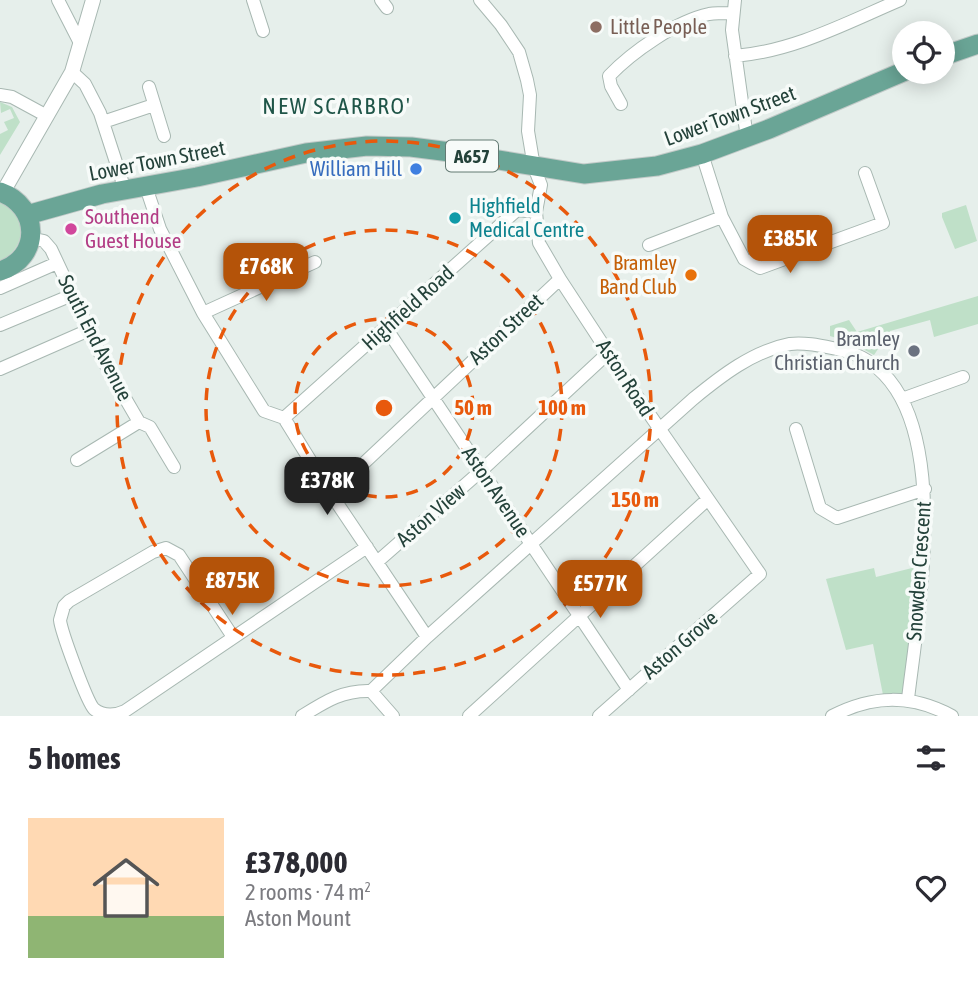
<!DOCTYPE html>
<meta charset="utf-8">
<style>
body{margin:0;font-family:"Asap Condensed",sans-serif;background:#f7f7f7;color:#2b2b33;height:100vh;display:flex;flex-direction:column;font-size:26px;white-space:nowrap}
*{box-sizing:border-box;margin:0}
p{font-size:23px;color:#7c7c81}
.icon{flex:none;width:38px;height:38px;fill:none;stroke:currentColor;stroke-width:2;stroke-linecap:round;stroke-linejoin:round}
.map{position:relative;height:716px;overflow:hidden}
.details{display:flex;flex-direction:column;background:#fff;flex:1}
.details>*{flex:none}
.fabs{position:absolute;left:892px;top:21px;display:grid;gap:14px}
.fabs a{display:grid;place-items:center;width:63px;height:63px;border-radius:50%;background:#fff;box-shadow:0 4px 18px #0003;font-size:35px}
.price{position:absolute;translate:-50% -60px;padding:0 16px;border-radius:14px;background:#b45309;color:#fff;font-size:23px;line-height:46px;filter:drop-shadow(0 2px 4px #0008)}
.price::after{content:'';position:absolute;left:50%;top:42px;width:21px;height:16px;margin-left:-10px;background:inherit;clip-path:polygon(0 0,100% 0,50% 100%)}
.price.on{background:#222;color:#fff}
ul{padding:0;list-style:none}
li{display:flex;align-items:center;gap:21px;height:175px;padding:0 28px}
li span{display:grid;place-items:center;flex:none;width:196px;height:140px;border-radius:0px;color:#555}
li>.icon{margin-inline-start:auto}
span .icon{width:84px;height:84px;fill:#fffc;stroke-width:1}
li b{font-size:30px}
h2{display:flex;justify-content:space-between;align-items:center;height:84px;padding:0 28px;font-size:30px}
.map>svg:first-child{display:block}
.green{fill:#bfe0c8}
.lines{fill:none;stroke-linecap:round;stroke-linejoin:round}
.minor-casing{stroke:#a8b8b2;stroke-width:14}
.tertiary-casing{stroke:#a8b8b2;stroke-width:16}
.primary-casing{stroke:#c2cac8;stroke-width:21}
.minor{stroke:#fff;stroke-width:12}
.tertiary{stroke:#fff;stroke-width:14}
.primary{stroke:#6aa596;stroke-width:19}
.ring{fill:none;stroke:#e8590c;stroke-width:3.5;stroke-dasharray:12 9}
.education-dot{fill:#8d6e63;stroke:#f7fbf9;stroke-width:2.5}
.shop-dot{fill:#3f7fe0;stroke:#f7fbf9;stroke-width:2.5}
.culture-dot{fill:#0f9aa8;stroke:#f7fbf9;stroke-width:2.5}
.hotel-dot{fill:#d1479c;stroke:#f7fbf9;stroke-width:2.5}
.food-dot{fill:#e8710a;stroke:#f7fbf9;stroke-width:2.5}
.worship-dot{fill:#6b7280;stroke:#f7fbf9;stroke-width:2.5}
.labels{text-anchor:middle;stroke-width:7;stroke-linejoin:round;paint-order:stroke}
.shield{fill:#f7fbf9;stroke:#637a73;stroke-width:2}
.shield-label{font-size:19px;font-weight:bold;fill:#24423a}
.education-label{font-size:21px;fill:#785e54;stroke:#f7fbf9;text-anchor:start}
.street-label{font-size:21px;fill:#24423a;stroke:#f7fbf9}
.shop-label{font-size:21px;fill:#366cbe;stroke:#f7fbf9;text-anchor:end}
.culture-label{font-size:21px;fill:#0d838f;stroke:#f7fbf9;text-anchor:start}
.hotel-label{font-size:21px;fill:#b23c85;stroke:#f7fbf9;text-anchor:start}
.food-label{font-size:21px;fill:#c56008;stroke:#f7fbf9;text-anchor:end}
.worship-label{font-size:21px;fill:#5b616d;stroke:#f7fbf9;text-anchor:end}
.neighbourhood-label{font-size:23px;letter-spacing:2px;fill:#1f5548;stroke:#f7fbf9}
.centre{fill:#e8590c;stroke:#f7fbf9;stroke-width:3.5}
.ring-label{font-size:21px;text-anchor:middle;font-weight:bold;fill:#e8590c;stroke:#f7fbf9;stroke-width:7;stroke-linejoin:round;paint-order:stroke}
</style>
<div class="map">
<svg width="978" height="716" viewBox="0 0 978 716">
<rect width="100%" height="100%" fill="#e6efeb"/>
<path class="green" d="M0 102 12 107 20 122 0 155V134L8 130 4 122 14 118 10 109 1 113Z
M0 201C29 213 27 249 0 261Z
M966 205 977 241 955 249 942 217V213Z
M978 296V324L934 337 930 320 890 331 874 355 850 342 830 336V326L849 320 857 332Z
M924 565 908 699 884 700 873 644 846 650 826 579 874 568 876 577Z"/>
<g class="lines">
<defs>
<path id="minor" d="M58 0 80 43
M253 0 263 31
M381 0 387 8
M480 0 501 25 519 52 527 80 530 95 528 131 534 167 541 185 536 212 539 243 560 279 632 389 760 574 599 716
M735 0 732 30 747 138
M735 56C794 51 846 23 900 0
M72 72 85 84 100 113 125 190
M149 87 164 136
M0 95 12 97 47 116
M621 104 611 86 609 76C632 52 676 21 709 14 716 13 724 13 732 13
M103 122 154 105
M702 154 722 217 744 259 760 268 883 223 865 173
M146 187 160 229 203 313 264 411 284 418
M30 238 44 241 51 249 104 362 139 422 77 460
M649 245 722 217
M0 288 57 263
M203 313 315 262
M0 325 72 295
M386 328 629 690
M0 369 89 330
M902 399 963 377
M284 418 517 210 536 212
M284 418 331 494 427 637
M139 422 150 427 174 467
M796 429 820 508 837 518 925 489
M331 494 560 279
M377 562 482 470 608 353
M233 637 179 555 166 548 153 552 69 601 64 606 60 620C61 631 87 702 94 709 103 716 114 716 125 711L367 547
M371 691 393 716
M302 716C326 701 343 690 371 691L427 637 693 399C721 376 753 351 790 344 805 342 822 346 837 349 964 374 918 610 908 699
M469 716 708 499
M832 716C873 695 911 694 952 716"/>
<path id="tertiary" d="M3 192 72 72 93 0"/>
<path id="primary" d="M943 56 978 44
M0 192C40 206 42 258 0 271
M27 215 102 194 197 177 306 153 367 146 411 147 450 152 584 174 657 166 702 154 769 129 905 71"/>
</defs>
<use href="#minor" class="minor-casing"/>
<use href="#tertiary" class="tertiary-casing"/>
<use href="#primary" class="primary-casing"/>
<use href="#minor" class="minor"/>
<use href="#tertiary" class="tertiary"/>
<use href="#primary" class="primary"/>
</g>
<g class="ring">
<circle cx="384" cy="408" r="89"/>
<circle cx="384" cy="408" r="178"/>
<circle cx="384" cy="408" r="267"/>
</g>
<circle class="education-dot" cx="596" cy="27" r="7"/>
<circle class="shop-dot" cx="416" cy="169" r="7"/>
<circle class="culture-dot" cx="455" cy="218" r="7"/>
<circle class="hotel-dot" cx="71" cy="229" r="7"/>
<circle class="food-dot" cx="691" cy="275" r="7"/>
<circle class="worship-dot" cx="914" cy="351" r="7"/>
<g class="labels">
<rect class="shield" x="446" y="140.5" width="52" height="31" rx="5"/>
<g class="shield-label">
<text x="472" y="163">A657</text>
</g>
<g class="education-label">
<text x="610" y="34">Little People</text>
</g>
<g class="street-label">
<text transform="translate(730 116) rotate(-20)" y="7">Lower Town Street</text>
<text transform="translate(157 161) rotate(-11)" y="7">Lower Town Street</text>
<text transform="translate(408 308) rotate(-42)" y="7">Highfield Road</text>
<text transform="translate(506 329) rotate(-43)" y="7">Aston Street</text>
<text transform="translate(95 338) rotate(63)" y="7">South End Avenue</text>
<text transform="translate(625 378) rotate(57)" y="7">Aston Road</text>
<text transform="translate(496 492) rotate(56)" y="7">Aston Avenue</text>
<text transform="translate(431 515) rotate(-41)" y="7">Aston View</text>
<text transform="translate(919 571) rotate(-86)" y="7">Snowden Crescent</text>
<text transform="translate(680 645) rotate(-41)" y="7">Aston Grove</text>
</g>
<g class="shop-label">
<text x="402" y="176">William Hill</text>
</g>
<g class="culture-label">
<text x="469" y="213">Highfield<tspan x="469" dy="24">Medical Centre</tspan></text>
</g>
<g class="hotel-label">
<text x="85" y="224">Southend<tspan x="85" dy="24">Guest House</tspan></text>
</g>
<g class="food-label">
<text x="677" y="270">Bramley<tspan x="677" dy="24">Band Club</tspan></text>
</g>
<g class="worship-label">
<text x="900" y="346">Bramley<tspan x="900" dy="24">Christian Church</tspan></text>
</g>
<g class="neighbourhood-label">
<text x="337" y="114">NEW SCARBRO'</text>
</g>
</g>
<circle cx="384" cy="408" r="10" class="centre"/>
<g class="ring-label">
<text x="473" y="415">50 m</text>
<text x="562" y="415">100 m</text>
<text x="635" y="507">150 m</text>
</g>
</svg>
<div class="fabs">
<a><svg class="icon" aria-label="locate" viewBox="0 0 24 24"><circle cx="12" cy="12" r="6"/><path d="M12 2v4M12 18v4M2 12h4M18 12h4"/></svg></a>
</div>
<b class="price" style="left:790px;top:275px">£385K</b>
<b class="price" style="left:266px;top:303px">£768K</b>
<b class="price on" style="left:327px;top:517px">£378K</b>
<b class="price" style="left:232px;top:617px">£875K</b>
<b class="price" style="left:600px;top:620px">£577K</b>
</div>
<section class="details">
<h2>5 homes<svg class="icon" aria-label="filters" viewBox="0 0 24 24"><path d="M4 7h16M4 17h16"/><circle cx="9" cy="7" r="2"/><circle cx="15" cy="17" r="2"/></svg></h2>
<ul>
<li><span style="background:linear-gradient(#ffd9b3 70%,#8fb573 0)"><svg class="icon" aria-label="home" viewBox="0 0 24 24"><path d="M3 11l9-7 9 7M6 9v11h12V9"/></svg></span><div><b>£378,000</b><p>2 rooms · 74 m²</p><p>Aston Mount</p></div><svg class="icon" aria-label="heart" viewBox="0 0 24 24"><path d="M12 20l-8-8c-3-5 5-10 8-4 3-6 11-1 8 4z"/></svg></li>
</ul>
</section>
